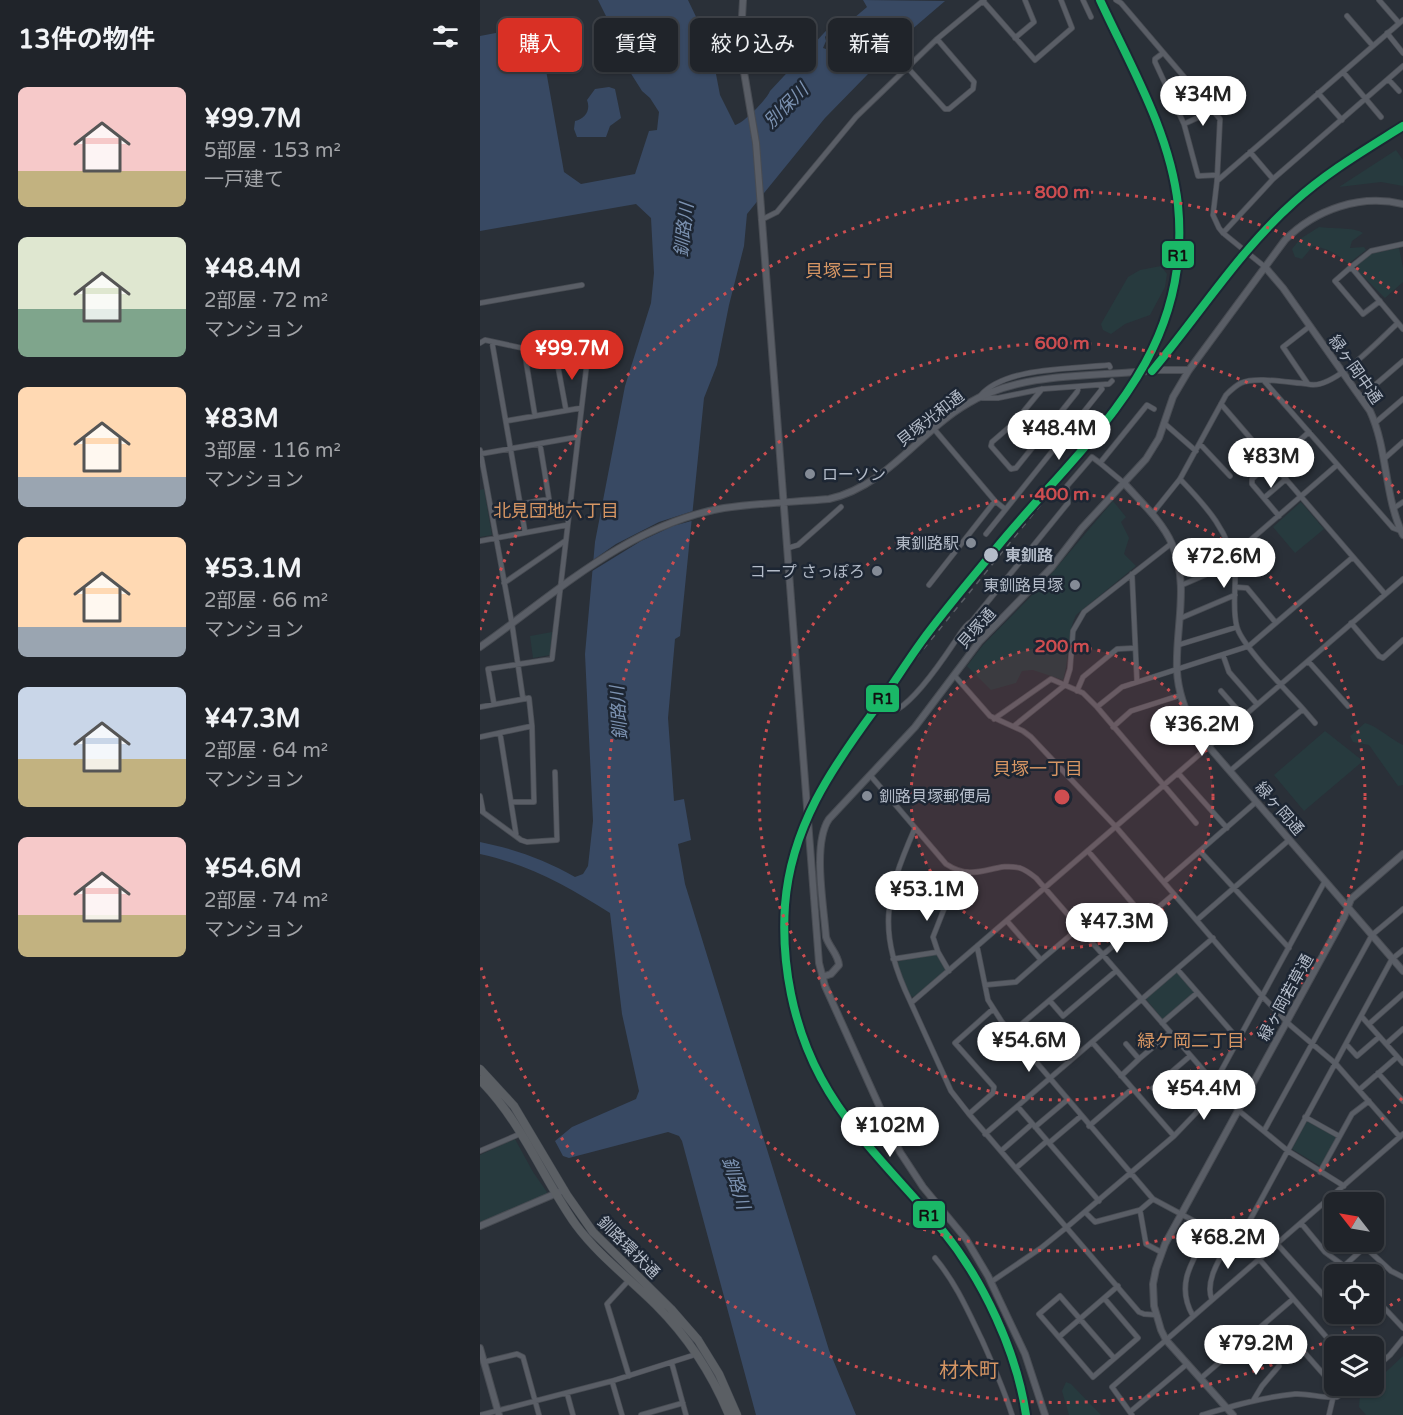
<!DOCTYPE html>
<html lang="ja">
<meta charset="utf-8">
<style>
body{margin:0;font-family:"Varela Round","Noto Sans JP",sans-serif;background:#2d3036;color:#f1f3f6;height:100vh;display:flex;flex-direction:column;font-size:22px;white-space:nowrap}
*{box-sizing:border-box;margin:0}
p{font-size:20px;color:#a2a4a8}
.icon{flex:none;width:33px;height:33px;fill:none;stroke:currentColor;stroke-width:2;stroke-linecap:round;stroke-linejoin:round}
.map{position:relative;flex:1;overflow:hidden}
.side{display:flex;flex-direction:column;background:#20242a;width:480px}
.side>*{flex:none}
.top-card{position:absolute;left:18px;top:18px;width:570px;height:54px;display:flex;gap:12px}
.needle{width:39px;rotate:301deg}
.controls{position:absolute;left:844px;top:1192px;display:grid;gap:12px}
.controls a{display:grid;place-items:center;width:60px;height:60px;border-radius:9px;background:#20242a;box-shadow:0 2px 4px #0004,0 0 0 2px #3d4147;font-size:30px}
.price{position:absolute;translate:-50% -51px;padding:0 14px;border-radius:21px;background:#fff;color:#222;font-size:20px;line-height:39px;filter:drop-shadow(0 2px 3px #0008)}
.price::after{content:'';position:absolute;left:50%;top:36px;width:18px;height:14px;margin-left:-9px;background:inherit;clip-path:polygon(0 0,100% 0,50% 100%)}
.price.active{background:#d93025;color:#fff}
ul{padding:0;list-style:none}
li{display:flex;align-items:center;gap:18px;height:150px;padding:0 18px}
li span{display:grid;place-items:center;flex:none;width:168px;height:120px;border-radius:9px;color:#555}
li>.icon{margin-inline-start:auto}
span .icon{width:72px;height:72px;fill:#fffc;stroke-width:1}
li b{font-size:26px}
h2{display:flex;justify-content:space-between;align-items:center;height:72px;padding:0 18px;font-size:26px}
.tag{padding:0 21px;border-radius:9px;background:#20242a;box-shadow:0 2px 4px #0004,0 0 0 2px #3d4147;font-size:21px;line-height:54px}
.tag.active{background:#d93025;color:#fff}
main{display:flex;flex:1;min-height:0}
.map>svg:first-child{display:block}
.green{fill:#273a3e}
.water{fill:#384963}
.pier{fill:#2a3038}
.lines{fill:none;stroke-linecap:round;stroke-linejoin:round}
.minor-casing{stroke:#484c53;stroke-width:6}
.tertiary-casing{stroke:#484c53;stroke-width:8}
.trunk-casing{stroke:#474c53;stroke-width:9}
.minor{stroke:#5a5e66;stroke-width:4.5}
.tertiary{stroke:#5a5e66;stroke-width:6}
.trunk{stroke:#5b5f64;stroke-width:8}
.rail{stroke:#595d64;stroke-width:1.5;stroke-dasharray:6 6;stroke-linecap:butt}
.tertiary-bridge-casing{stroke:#484c53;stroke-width:8;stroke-linecap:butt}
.tertiary-bridge{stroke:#5a5e66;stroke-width:6}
.rail-1-casing{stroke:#1d2633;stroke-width:12}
.rail-1{stroke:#1ab867;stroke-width:8}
.ring{fill:none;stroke:#ce4d50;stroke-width:3;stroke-dasharray:3 6}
.poi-dot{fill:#848b96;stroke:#1d2633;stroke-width:2}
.stop-dot{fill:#b4bcc9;stroke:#1d2633;stroke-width:2}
.labels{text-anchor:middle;stroke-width:5;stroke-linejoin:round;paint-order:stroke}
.street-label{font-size:16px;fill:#b4bcc9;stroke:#1d2633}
.poi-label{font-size:16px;fill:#b4bcc9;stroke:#1d2633;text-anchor:end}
.stop-label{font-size:16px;font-weight:bold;fill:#b4bcc9;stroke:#1d2633;text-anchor:start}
.water-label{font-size:18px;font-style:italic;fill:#7c92b1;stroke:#1d2633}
.neighbourhood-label{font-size:18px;fill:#d59563;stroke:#1d2633}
.quarter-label{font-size:20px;fill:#d59563;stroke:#1d2633}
.centre{fill:#ce4d50;stroke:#1d2633;stroke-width:3}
.ring-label{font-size:18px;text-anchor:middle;font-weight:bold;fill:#ce4d50;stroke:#1d2633;stroke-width:5;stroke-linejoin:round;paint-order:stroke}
.line-badge{stroke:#1d2633;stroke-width:2}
.pale-badge-label{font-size:16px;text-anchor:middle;font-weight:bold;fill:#111}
</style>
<main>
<section class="side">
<h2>13件の物件<svg class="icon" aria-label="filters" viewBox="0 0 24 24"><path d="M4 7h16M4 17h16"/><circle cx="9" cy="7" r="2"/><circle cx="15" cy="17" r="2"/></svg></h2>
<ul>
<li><span style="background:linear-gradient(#f6c9c9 70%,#c2b280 0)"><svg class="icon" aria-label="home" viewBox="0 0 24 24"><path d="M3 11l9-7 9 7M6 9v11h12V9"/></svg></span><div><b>¥99.7M</b><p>5部屋 · 153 m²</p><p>一戸建て</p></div></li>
<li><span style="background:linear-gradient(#dfe7d0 60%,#7fa58c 0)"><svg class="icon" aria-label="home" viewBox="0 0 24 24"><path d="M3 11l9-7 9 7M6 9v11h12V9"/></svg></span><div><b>¥48.4M</b><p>2部屋 · 72 m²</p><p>マンション</p></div></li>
<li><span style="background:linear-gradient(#ffd9b3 75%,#9aa5b1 0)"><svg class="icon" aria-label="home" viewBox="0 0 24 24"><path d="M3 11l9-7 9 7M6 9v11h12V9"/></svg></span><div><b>¥83M</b><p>3部屋 · 116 m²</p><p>マンション</p></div></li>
<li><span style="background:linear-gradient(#ffd9b3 75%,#9aa5b1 0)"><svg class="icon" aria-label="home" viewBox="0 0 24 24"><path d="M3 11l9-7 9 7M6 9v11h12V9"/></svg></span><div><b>¥53.1M</b><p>2部屋 · 66 m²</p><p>マンション</p></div></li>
<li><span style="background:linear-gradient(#c9d6e8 60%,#c2b280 0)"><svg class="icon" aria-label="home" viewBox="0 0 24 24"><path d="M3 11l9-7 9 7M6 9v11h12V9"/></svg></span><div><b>¥47.3M</b><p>2部屋 · 64 m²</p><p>マンション</p></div></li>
<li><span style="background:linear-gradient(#f6c9c9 65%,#c2b280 0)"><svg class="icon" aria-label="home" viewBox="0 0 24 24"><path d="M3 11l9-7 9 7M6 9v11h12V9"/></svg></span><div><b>¥54.6M</b><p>2部屋 · 74 m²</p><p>マンション</p></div></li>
</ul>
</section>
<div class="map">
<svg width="923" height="1415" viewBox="0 0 923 1415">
<rect width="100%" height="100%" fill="#2a3038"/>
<path class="green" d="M916 150 923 160V186L901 182 859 187Z
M839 227C851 229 875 227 883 233L872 241 870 248 884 247 886 250 868 264C858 254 847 248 833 246L822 259 815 257 812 249 820 239Z
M919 248 923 268V282L905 298 877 270V265L890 254Z
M681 266 687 274 685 287 670 315 645 324 631 334 623 330 621 324 648 277 660 270Z
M4 489 12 535 0 537V490Z
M633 501 646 517 641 522 649 538 644 554 656 566 596 615C586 636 590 659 583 680L553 670 542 671 536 683 511 690 487 666 503 645 560 587Z
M821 502 844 529 815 553 793 527Z
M72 632 70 655 53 658 50 636Z
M885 723C899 727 910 739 923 745V785L918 786 889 745 873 742 870 736Z
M845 731 883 761 824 811 794 775Z
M456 953 466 971 434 997 429 996 417 963 419 961Z
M697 972 715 992 683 1020 666 999Z
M827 1121 857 1137 840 1166 812 1149Z
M35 1139 53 1172 67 1192 66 1195 0 1222V1155Z
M923 1356V1415H886L879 1407 880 1395 890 1386H894V1383Z
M586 1382 591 1384 621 1415H589L582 1391Z"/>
<path class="water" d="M118 0H208L231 48 240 95 255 125C263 124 287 99 290 91L357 19 345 37 346 41 343 48 346 49 361 29 387 7 383 0 465 1 430 31 345 118 267 214 264 246 249 305 237 365 224 398 200 636 195 639 188 718 194 801 204 799 211 840 198 844 205 884 349 1350 376 1415H276L202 1141 199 1136 188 1132 89 1158 83 1156 75 1141 92 1127 156 1099 159 1091 142 1014 130 913C87 886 50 865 0 854V842C35 849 65 860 95 877L103 874 108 866 113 821 105 654 115 542 145 386 171 303 174 273 171 218 156 204 0 231V36L58 25 84 172 101 184 155 174 169 131 177 130 179 112 170 98 162 91 138 53 132 28Z
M129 87 135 89 141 118 130 126 126 137H97L94 129 95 121C105 119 111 110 107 100L115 89Z"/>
<path class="pier" d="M216 510 215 520 193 526 161 541 109 573 110 562 136 544 179 522Z"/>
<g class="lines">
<defs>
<path id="minor" d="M603 0 611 17
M636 0 641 3 740 119 737 181 733 215 739 228 743 233 785 267
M899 0 919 23
M503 1 555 60 592 28 581 0
M867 16 893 46
M907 33 923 53
M535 38 554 22 545 0
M683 53 675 59V62L704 124 718 176 737 175
M427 67 465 109H469L493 89 494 82 457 39
M863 72 901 117
M908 79 919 91
M838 93 862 120
M704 124 732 111
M770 152 793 179
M737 181 923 20
M281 220 297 212 376 117 457 39 504 0
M743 233 793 179 923 66
M871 267 891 251 923 244
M900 301 883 314 855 281 871 267 923 329
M0 303 102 285
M12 342 45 532
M0 343 5 340 107 362 72 659 8 669 14 704
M44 349 55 416
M76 356 86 410
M785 382 913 528 921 531
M828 384 803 347 830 326
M562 389 534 423 512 442 511 446 531 469 536 468 597 392 599 387
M501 395C526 367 592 369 629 365L630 367
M881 397 923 361
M502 398H518L562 389 629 384 632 381
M741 404 905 594
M26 421 101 408
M684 423 716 451
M895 423 923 399
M454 429 515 501 525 509
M720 444 750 476
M0 450 32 624 43 699
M0 454 97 437
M905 458 923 442
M791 462 772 479V484L799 516
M620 463 644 483
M793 464 829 432
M700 479C725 505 752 534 755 572 756 590 752 610 757 627 762 646 808 692 823 709L750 771
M784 498 806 479
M41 504 69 499 60 444
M914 508 923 502
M672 514 700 479 746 395C750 391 755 386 761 383 776 376 810 383 828 384 852 392 900 339 918 323
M506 534 622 389 620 385
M0 541 87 525
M308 548 318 545 361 507
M652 574 657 682
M24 583 85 541
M449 585 515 501
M702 585 725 575 744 563 857 465
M755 587 767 588 796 623
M701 618 755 595
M871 623 899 656 903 658 923 640
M698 645 757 627
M743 655 749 672 777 704
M828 661 868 706
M474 675 510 716 543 731 551 737 636 827 782 996 810 1025 856 1064 920 1137
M597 691 603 677 637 649 655 648
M741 691 763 716
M413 706 418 709C436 698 462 661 474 643 481 634 482 627 492 621L588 503 587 486 612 457 620 463 667 405 674 409
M0 707 49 698 52 726 54 802H32
M617 707 642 687 769 646 873 557
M823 709 835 723
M514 719 571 679 603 693 617 707 716 823
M534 726 585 685 590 669 593 631 604 612 692 543
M633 727 651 711 701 695
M20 733 36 834
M0 737 52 726
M698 773 747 828
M390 775 466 864C496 884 513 861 540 868 546 870 551 874 556 878L758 1110 808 1151 864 1186
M0 796 3 811
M0 810 41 840 47 842 77 840 75 772
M608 851 666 919
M720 851 809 948
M684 882 776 802
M717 920 809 840
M497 946 508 1000 522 1022 673 1199 781 1257
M413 959 458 952
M561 960 599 928
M697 969 758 1039
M469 971 458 952 453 937 479 871
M505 985 536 982 561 960 527 921
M570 1001 583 1016 636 971
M431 1003C397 932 404 899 435 828
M882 1017 923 1063
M682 1023 717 993
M889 1024 923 994
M530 1034 694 894
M612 1042 694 1136
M866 1044 877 1056 899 1037
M906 1044 923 1029
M659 1059 690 1033
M898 1073 923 1101
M641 1076 659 1059 646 1044
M673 1088 710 1056
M879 1090 917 1057
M538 1107 619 1201
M489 1114 513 1093 514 1087 475 1043 513 1009
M825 1117 859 1136
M609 1126 652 1089
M555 1127 587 1100
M784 1131 892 935 923 909
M505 1134 733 938
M569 1143 601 1116
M0 1151 42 1133
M521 1151 552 1124
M536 1168 567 1141
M840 1172 872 1114 889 1101
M660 1210 666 1244 681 1252
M605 1212 615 1222 660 1210 673 1199
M821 1223 845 1252 864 1266 873 1275
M757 1244 912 959 923 950
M797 1244 846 1298 855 1290
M455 1258C476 1283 488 1311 502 1340 513 1365 524 1389 532 1415
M779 1259 855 1347
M864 1266 885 1247 911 1271 923 1277
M511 1282 561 1248 587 1227 694 1136 716 1113 734 1084 845 881
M894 1297 923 1328
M624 1298 658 1338 613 1377 559 1314 580 1296 634 1358
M732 1300C724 1281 741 1257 750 1240
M677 1315 664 1314 659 1312 489 1114 471 1091 431 1003 923 579
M713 1316C694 1283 714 1259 730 1229
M784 1324 813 1299
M579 1337 638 1286
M4 1362 37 1354 43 1357 59 1415
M192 1364 206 1415
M894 1369 910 1355 923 1339
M149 1376 127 1304 149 1280
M720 1379 784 1324 798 1340 808 1334 861 1394
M132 1381 142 1415
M87 1393 93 1415
M773 1401 782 1386 799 1366
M650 1412 707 1364
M1 1415 132 1381 217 1354
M161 1415 203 1403
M652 1415 632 1387 923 1134
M722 1415C753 1406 783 1397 815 1394 829 1393 843 1399 857 1397L872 1386
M849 1415 853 1398"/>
<path id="tertiary" d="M263 0 261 36 263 66 276 143 339 963 345 986 420 1152 443 1187 486 1239 508 1276 545 1354 565 1415
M785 267 803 288 890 411C908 450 904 496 923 535
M678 370H709
M644 483C661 502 682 521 692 544 710 586 695 628 697 671 698 693 706 713 716 732L923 971
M0 647C76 593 149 524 244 508 279 503 315 502 349 499 407 486 439 432 487 404 537 374 601 376 657 372
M342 977 351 974 359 965C358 954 349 947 346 937 344 906 332 844 349 819L435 727 499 642 571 568 602 528 666 459 679 438 693 397 709 370 805 240C836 209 880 194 923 204
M0 1226 84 1190
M0 1348 19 1415
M753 1415 686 1340 681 1330 674 1306 673 1284 676 1269 685 1244 864 917 871 899 923 854"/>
<path id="trunk" d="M0 1069 34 1106 87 1195 113 1232 191 1309 218 1340 239 1374 257 1415
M0 1080C42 1122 62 1177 96 1225 118 1255 150 1279 176 1305 208 1337 232 1374 249 1415"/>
</defs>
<use href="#minor" class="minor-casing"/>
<use href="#tertiary" class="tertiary-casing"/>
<use href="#trunk" class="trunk-casing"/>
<use href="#minor" class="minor"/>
<use href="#tertiary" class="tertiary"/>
<use href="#trunk" class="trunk"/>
<path class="rail" d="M617 433C632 415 646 398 658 378 700 310 710 226 686 150 670 98 643 49 620 0
M398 705 585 475 624 429"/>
<defs>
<path id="tertiary-bridge" d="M657 372 678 370"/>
</defs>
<use href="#tertiary-bridge" class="tertiary-bridge-casing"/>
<use href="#tertiary-bridge" class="tertiary-bridge"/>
<defs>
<path id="rail-1" d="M672 371C719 315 759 251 814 202 847 172 885 150 923 126
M546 1415C537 1352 503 1280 463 1231 422 1181 372 1136 341 1078 313 1026 301 964 305 905 311 827 351 769 396 708 412 686 426 663 442 641 466 608 493 577 518 546 606 439 713 359 698 205 690 132 650 65 620 0"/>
</defs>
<use href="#rail-1" class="rail-1-casing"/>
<use href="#rail-1" class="rail-1"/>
</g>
<circle cx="582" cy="797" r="151" fill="#ce4d50" fill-opacity=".12"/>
<g class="ring">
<circle cx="582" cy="797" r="151"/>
<circle cx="582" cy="797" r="303"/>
<path d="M922 1098A454 454 0 1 1 922 496"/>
<path d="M920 1299A605 605 0 0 1 0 964M0 630A605 605 0 0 1 920 295"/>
</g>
<g class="poi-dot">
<circle cx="330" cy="474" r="6"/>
<circle cx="491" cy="543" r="6"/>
<circle cx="397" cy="571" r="6"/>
<circle cx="595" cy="585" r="6"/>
<circle cx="387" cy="796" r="6"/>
</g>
<circle class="stop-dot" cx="511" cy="555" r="8"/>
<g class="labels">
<g class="street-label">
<text transform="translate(876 369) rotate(55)" y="6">緑ヶ岡中通</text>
<text transform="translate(450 418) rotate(-38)" y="6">貝塚光和通</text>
<text transform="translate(496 628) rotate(-48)" y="6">貝塚通</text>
<text transform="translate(800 808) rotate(49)" y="6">緑ヶ岡通</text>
<text transform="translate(805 997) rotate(-61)" y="6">緑ヶ岡若草通</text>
<text transform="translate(149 1247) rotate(45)" y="6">釧路環状通</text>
</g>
<g class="poi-label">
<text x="342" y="480" text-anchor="start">ローソン</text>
<text x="479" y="549">東釧路駅</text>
<text x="385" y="577">コープ さっぽろ</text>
<text x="583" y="591">東釧路貝塚</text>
<text x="399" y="802" text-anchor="start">釧路貝塚郵便局</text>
</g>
<g class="stop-label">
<text x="525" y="561">東釧路</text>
</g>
<g class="water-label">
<text transform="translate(306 106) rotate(-45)" y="6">別保川</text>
<text transform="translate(204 230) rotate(-84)" y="6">釧路川</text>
<text transform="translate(139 713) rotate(-94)" y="6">釧路川</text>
<text transform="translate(256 1183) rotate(73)" y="6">釧路川</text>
</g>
<g class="neighbourhood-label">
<text x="370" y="277">貝塚三丁目</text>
<text x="76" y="517">北見団地六丁目</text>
<text x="558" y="775">貝塚一丁目</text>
<text x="711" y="1047">緑ケ岡二丁目</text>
</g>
<g class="quarter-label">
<text x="489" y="1377">材木町</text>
</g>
</g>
<circle cx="582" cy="797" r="9" class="centre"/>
<g class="ring-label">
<text x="582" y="198">800 m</text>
<text x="582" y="349">600 m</text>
<text x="582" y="500">400 m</text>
<text x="582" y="652">200 m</text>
</g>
<g class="line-badge">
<rect x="681" y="240" width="34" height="29" rx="6" fill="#1ab867"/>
<rect x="385" y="684" width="35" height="29" rx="6" fill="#1ab867"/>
<rect x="432" y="1200" width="34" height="29" rx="6" fill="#1ab867"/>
</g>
<g class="pale-badge-label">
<text x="698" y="261">R1</text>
<text x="403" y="704">R1</text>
<text x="449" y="1221">R1</text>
</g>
</svg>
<div class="controls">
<a><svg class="needle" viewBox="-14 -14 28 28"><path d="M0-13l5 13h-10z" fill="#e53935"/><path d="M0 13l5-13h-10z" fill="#a2a4a8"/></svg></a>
<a><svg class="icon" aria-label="locate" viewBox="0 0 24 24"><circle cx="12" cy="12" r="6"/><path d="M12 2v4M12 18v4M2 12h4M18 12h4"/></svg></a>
<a><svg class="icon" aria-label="layers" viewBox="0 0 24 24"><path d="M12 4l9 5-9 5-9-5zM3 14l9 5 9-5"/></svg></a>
</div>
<b class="price" style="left:723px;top:127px">¥34M</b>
<b class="price active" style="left:92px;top:381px">¥99.7M</b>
<b class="price" style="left:579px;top:461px">¥48.4M</b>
<b class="price" style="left:791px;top:489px">¥83M</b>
<b class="price" style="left:744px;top:589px">¥72.6M</b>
<b class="price" style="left:722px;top:757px">¥36.2M</b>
<b class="price" style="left:447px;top:922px">¥53.1M</b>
<b class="price" style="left:637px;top:954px">¥47.3M</b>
<b class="price" style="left:549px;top:1073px">¥54.6M</b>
<b class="price" style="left:724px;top:1121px">¥54.4M</b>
<b class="price" style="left:410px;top:1158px">¥102M</b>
<b class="price" style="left:748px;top:1270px">¥68.2M</b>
<b class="price" style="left:776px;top:1376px">¥79.2M</b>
<div class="top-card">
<a class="tag active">購入</a>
<a class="tag">賃貸</a>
<a class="tag">絞り込み</a>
<a class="tag">新着</a>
</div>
</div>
</main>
